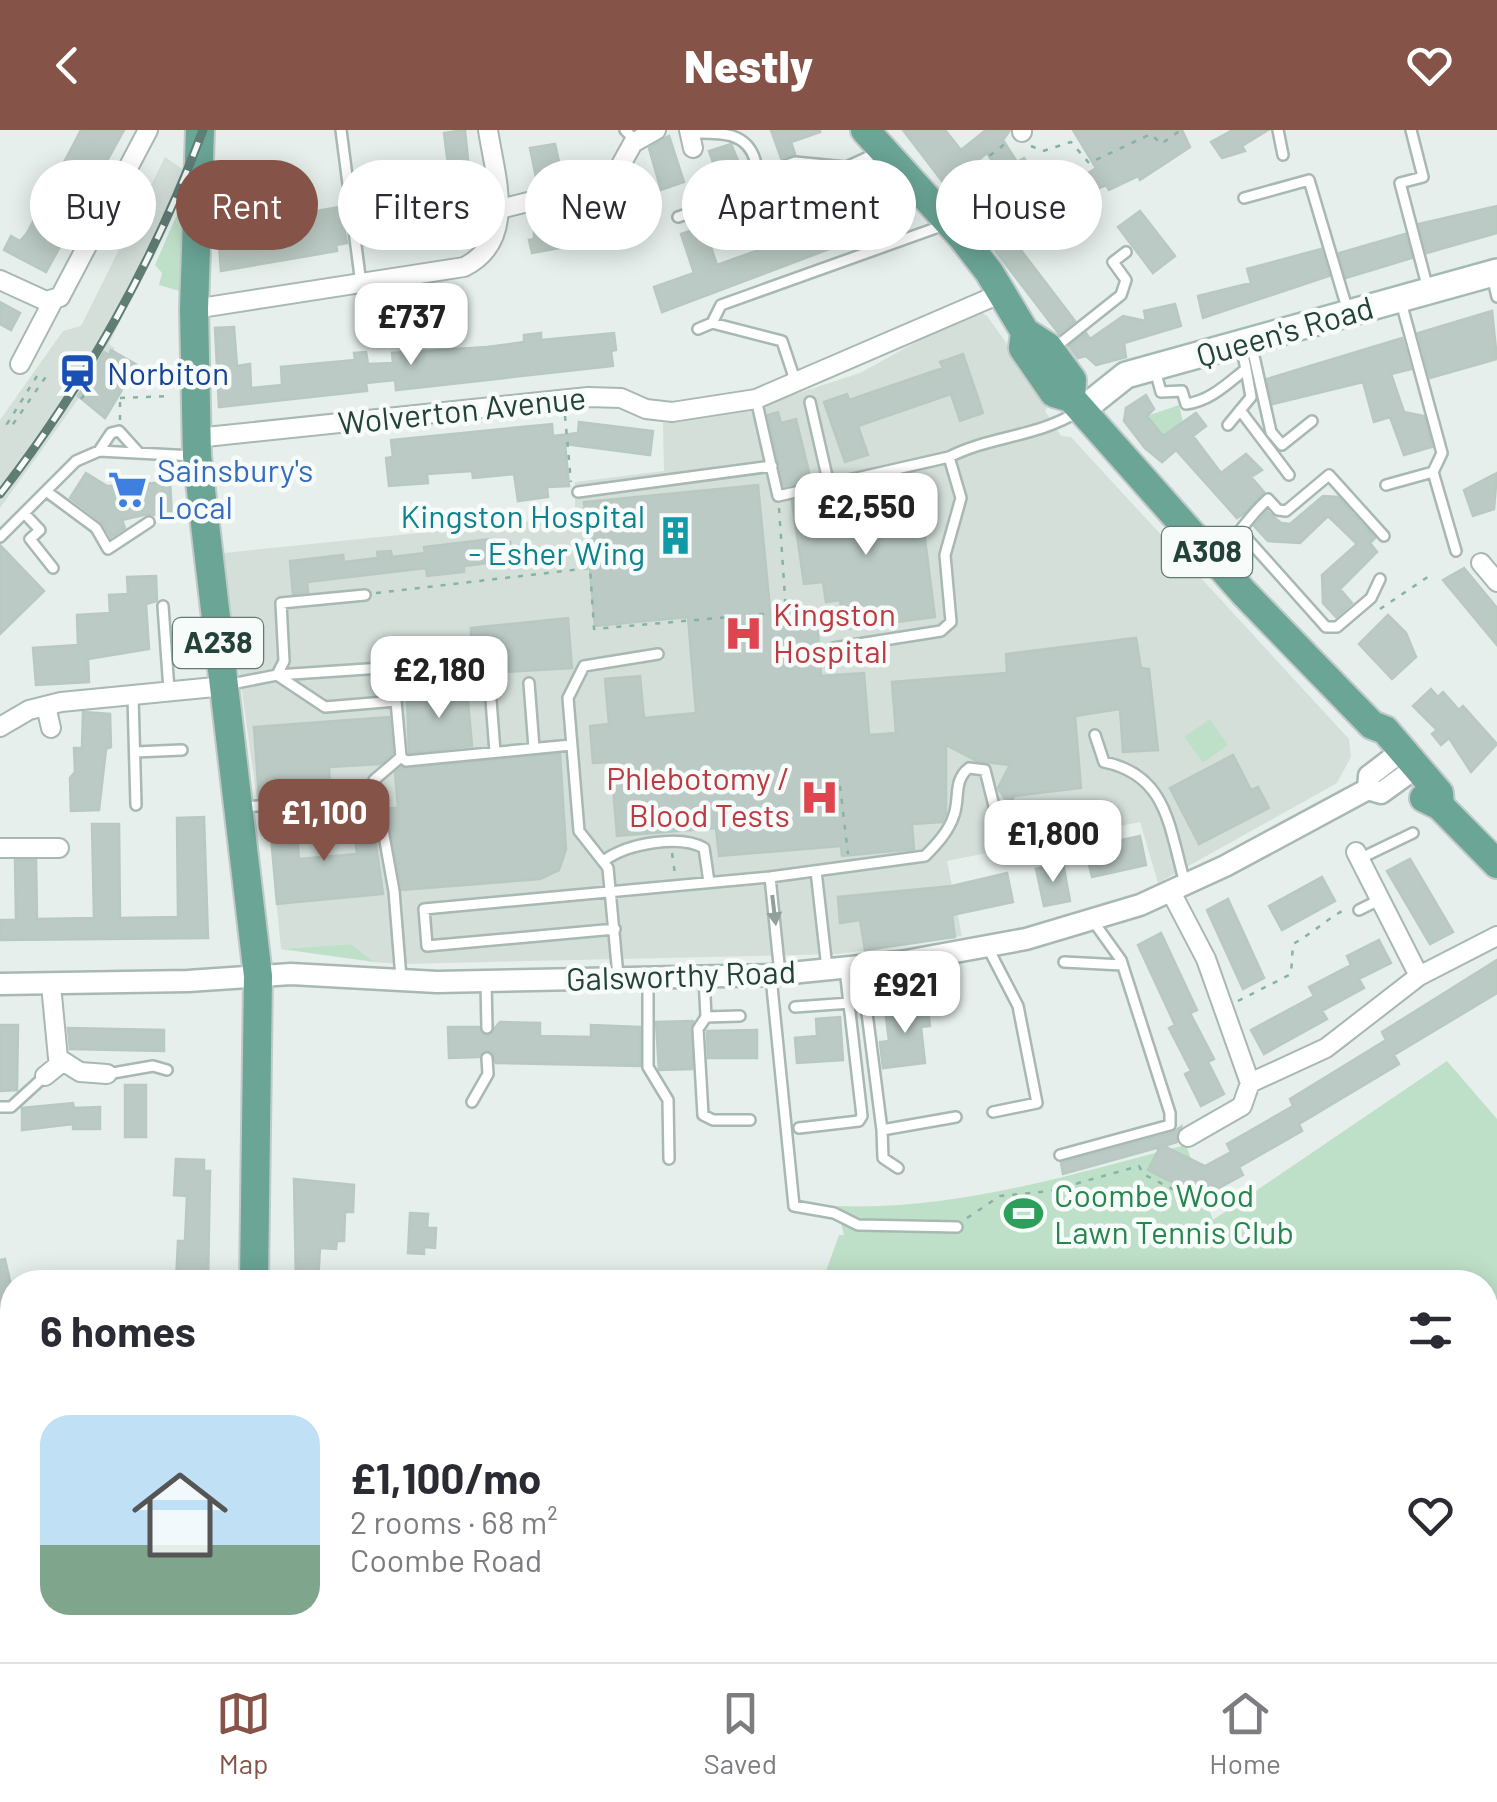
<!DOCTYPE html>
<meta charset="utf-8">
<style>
body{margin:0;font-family:Barlow,sans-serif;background:#f2f2f3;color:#2b2b33;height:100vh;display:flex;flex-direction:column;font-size:38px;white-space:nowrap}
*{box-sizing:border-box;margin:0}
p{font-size:32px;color:#7c7c81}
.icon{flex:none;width:55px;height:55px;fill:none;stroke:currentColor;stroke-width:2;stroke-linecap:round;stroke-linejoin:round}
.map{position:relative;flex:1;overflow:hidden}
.sheet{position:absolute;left:0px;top:1140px;width:1498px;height:392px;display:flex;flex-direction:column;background:#fff;border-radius:40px 40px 0 0;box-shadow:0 5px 25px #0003}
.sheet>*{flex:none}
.top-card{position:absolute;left:30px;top:30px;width:1438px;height:90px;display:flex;gap:20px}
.price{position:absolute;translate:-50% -85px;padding:0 22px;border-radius:20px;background:#fff;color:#222;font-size:32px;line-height:65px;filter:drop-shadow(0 2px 5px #0008)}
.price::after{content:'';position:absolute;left:50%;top:60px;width:30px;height:22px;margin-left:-15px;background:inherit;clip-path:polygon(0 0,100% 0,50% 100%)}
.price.current{background:#855347;color:#fff}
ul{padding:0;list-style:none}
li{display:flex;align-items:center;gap:30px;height:250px;padding:0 40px}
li+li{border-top:2px solid #e1e1e2}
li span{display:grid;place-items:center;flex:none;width:280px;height:200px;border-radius:30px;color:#555}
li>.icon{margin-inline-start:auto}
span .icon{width:120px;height:120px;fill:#fffc;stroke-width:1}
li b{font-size:42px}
h2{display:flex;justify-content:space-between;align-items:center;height:120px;padding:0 40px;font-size:42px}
.pill{padding:0 35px;border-radius:45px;background:#fff;box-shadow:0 5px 25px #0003;font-size:35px;line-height:90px}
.pill.current{background:#855347;color:#fff}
header{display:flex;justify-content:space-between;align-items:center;height:130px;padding:0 40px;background:#855347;color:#fff;font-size:45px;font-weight:800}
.menu{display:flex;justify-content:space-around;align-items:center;height:140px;border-top:2px solid #e1e1e2;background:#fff;font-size:28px;color:#7c7c81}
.menu a{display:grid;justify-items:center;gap:5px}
.menu .current{color:#855347}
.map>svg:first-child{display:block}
.built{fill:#d4dfda}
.green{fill:#bfe0c8}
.building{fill:#bbcac4;stroke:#b8c9c2;stroke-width:2.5}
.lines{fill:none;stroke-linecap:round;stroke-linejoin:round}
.service-casing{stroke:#a8b8b2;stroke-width:14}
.minor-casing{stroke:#a8b8b2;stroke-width:22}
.tertiary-casing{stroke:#a8b8b2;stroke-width:25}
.secondary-casing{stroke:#a4bbb3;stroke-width:30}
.primary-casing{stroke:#c2cac8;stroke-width:32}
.path{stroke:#86b3a5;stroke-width:2.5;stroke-dasharray:5 8;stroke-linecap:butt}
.service{stroke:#fff;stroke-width:9}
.minor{stroke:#fff;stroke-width:18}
.tertiary{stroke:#fff;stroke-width:20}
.secondary{stroke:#fff;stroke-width:25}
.primary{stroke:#6aa596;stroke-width:28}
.rail-casing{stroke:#5f7d75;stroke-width:9}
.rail{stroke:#f7fbf9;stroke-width:5;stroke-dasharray:15;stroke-linecap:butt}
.oneway{fill:#92a09c}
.labels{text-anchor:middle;stroke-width:9;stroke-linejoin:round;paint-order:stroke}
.shield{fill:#f7fbf9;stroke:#637a73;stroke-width:2.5}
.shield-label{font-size:30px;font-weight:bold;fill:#24423a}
.street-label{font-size:32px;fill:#24423a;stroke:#f7fbf9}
.transit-label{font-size:32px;fill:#164399;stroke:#f7fbf9;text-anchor:start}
.shop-label{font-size:32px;fill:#366cbe;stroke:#f7fbf9;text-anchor:start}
.culture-label{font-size:32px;fill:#0d838f;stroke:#f7fbf9;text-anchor:end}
.health-label{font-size:32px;fill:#be3a42;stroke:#f7fbf9;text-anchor:start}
.leisure-label{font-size:32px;fill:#27864d;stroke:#f7fbf9;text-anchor:start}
</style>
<header><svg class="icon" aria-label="back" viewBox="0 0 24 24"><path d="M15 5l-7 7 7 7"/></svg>Nestly<svg class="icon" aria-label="heart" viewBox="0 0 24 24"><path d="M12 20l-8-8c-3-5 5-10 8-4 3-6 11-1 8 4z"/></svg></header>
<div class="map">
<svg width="1497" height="1532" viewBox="0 0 1497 1532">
<rect width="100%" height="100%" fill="#e6efeb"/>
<path class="built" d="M165 27 192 46 109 214 115 218 0 378V290L63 201 81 196Z
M976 179 987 186 1049 273 1045 281 1061 306 1071 307 1349 609 1351 627 1337 653 1158 753 1140 692 947 731 962 806 839 824 402 834 374 832 351 814 281 819 268 687 259 685 223 423 575 387V352L664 341 663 293 771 272 860 243Z"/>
<path class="green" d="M189 57 183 162 159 155 162 143 155 135Z
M1179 275 1183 292 1163 306 1147 286Z
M1210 589 1228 615 1203 633 1184 607Z
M351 814 374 832 281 819Z
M1447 931 1497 989V1532H718L714 1520H1485V1152H822L839 1105H844L837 1076C955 1081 1073 1044 1186 1015L1213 1090Z
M621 1520H692L696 1532H608L606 1525Z"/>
<path class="building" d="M81 0H124L46 142 4 120 11 106 20 111 27 103Z
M465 0 473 79 454 82 444 3Z
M771 0H820V2L791 12 795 24 781 28Z
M903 0H945L961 20 986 0H1010L1003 10 1017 32 1024 28 1049 69 1096 38 1073 0H1182L1190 17 1140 50 1138 46 1109 60 1106 55 1092 61 1068 76 1071 79 1035 94 1007 39 1000 44 987 23 962 43 1075 191 1059 204Z
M1233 0H1268L1242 16 1245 21 1222 28 1211 12Z
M669 6 684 52 661 60 649 18Z
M555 14 562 45 557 46 558 52 538 57 530 18Z
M731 14 740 35 717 44 709 21Z
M796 40 801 41 821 97 861 82 869 104 662 182 654 157 694 143 681 104 704 96 717 135 797 106 774 48Z
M563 76 566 91 559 92 565 117 532 123 529 110 534 109V84Z
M1497 76V103L1427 123 1419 94Z
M340 77 347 113 336 115 337 121 221 141 218 104 263 100V90Z
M1140 81 1175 126 1153 143 1118 97Z
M453 82 456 101 364 115 362 96Z
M1405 104 1412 128 1346 148 1339 123Z
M1321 119 1329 146 1203 188 1198 166 1251 153 1247 139Z
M0 172 20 183 11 200 0 194Z
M1175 174 1181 196 1124 213 1126 227 1096 235 1086 226 1078 228 1069 216 1086 203 1090 209 1123 186 1146 191 1144 181Z
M1492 181 1497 229 1430 248 1418 203Z
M234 197 237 236 250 234 251 258 282 255 281 237 355 230 354 223 366 222 368 234 393 233 392 223 487 217 524 212V205L541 203V210L614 203 616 220 611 221 613 236 396 260 395 250 366 253 367 261 219 277 215 198Z
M1402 208 1411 239 1391 244 1404 282 1424 286 1432 317 1404 325 1390 287 1374 292 1363 252 1273 274 1267 249Z
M111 220 137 235 105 288 78 266 104 222 109 225Z
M963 224 983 283 960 291 951 264 858 296 868 325 845 332 824 272 847 264 849 270 943 238 940 232Z
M1146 265 1154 279 1147 286 1163 306 1196 283 1206 296 1193 306 1221 343 1246 324 1262 340 1251 347 1264 362 1243 384 1237 388 1176 320 1162 332 1145 318 1124 291 1126 278Z
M778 282 781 293 796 289 811 350 784 356 768 285Z
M579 292 653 301 650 325 565 314 569 356 547 357 548 367 518 371 514 344 473 348 472 341 427 344 428 353 389 356 386 328 393 327 391 310 552 294 553 306 578 303Z
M86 343 107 356 170 352 172 387 148 384 122 390 125 398 111 407 102 392 70 368Z
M1497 343 1494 379 1473 386 1464 360Z
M758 355 771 489 817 486 821 546 864 543 869 605 896 603 892 552 1007 543 1006 524 1136 508 1141 538 1149 539 1158 620 1123 622 1120 579 1075 586 1081 658 1014 666 1010 677 998 658 1010 635 977 631 946 615V683L942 692 912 694 914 719 842 726 841 716 719 726 716 698 617 706 611 632 593 633 590 596 609 594 605 549 640 546 644 588 696 583 688 487 595 496 584 372Z
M880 362 923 394 935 487 844 499 840 470 826 472 823 452 804 454 792 371Z
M1323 366 1338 367 1375 408 1370 413 1377 422 1340 459 1352 473 1336 487 1323 473 1322 445 1357 414 1328 386 1300 413 1268 411 1254 396 1267 381 1281 393 1290 394Z
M492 409 493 414 510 412 512 430 464 436V442L427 446 426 438 307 452 308 462 293 464 290 431 343 425 344 432 378 428 377 422 391 421 392 427 425 423 424 417Z
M0 415 44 461 0 504Z
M1464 438 1497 478V515L1443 450Z
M156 446 157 471 146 474 149 519 88 529 89 552 36 555 33 518 78 515 77 485 110 483 109 465 128 464 127 447Z
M1388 485 1406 503 1416 527 1392 549 1359 514Z
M568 488 572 538 471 544V498Z
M1431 559 1438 567 1443 562 1459 580 1463 576 1497 614 1471 642 1449 608 1441 615 1432 604 1437 600 1413 576Z
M467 560 472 616 409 623 407 566Z
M83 582 110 584 111 617 106 619 99 680 71 681 70 648 75 642 74 618H82Z
M389 587 393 624 380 634 329 637 330 662 259 668 254 597Z
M560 624 566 719 559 740 540 749 402 760 387 678H398L395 643 401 638Z
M1233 625 1251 660 1258 657 1269 678 1199 714 1170 658Z
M371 679 383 764 277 774 269 683 295 681 299 729 357 724 352 680Z
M204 687 208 808 0 810V790H16L15 730H36L37 789 94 788 92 694H119L120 788 178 787 177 688Z
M1140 706 1146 735 1092 747 1085 718Z
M1410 729 1453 802 1430 814 1387 741Z
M1063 733 1070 771 1044 776 1036 739Z
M1007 743 1013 772 952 785 955 807 865 820 860 790 840 793 838 767 952 756Z
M1322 747 1335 771 1282 800 1269 776Z
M1228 769 1264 848 1243 859 1207 780Z
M1161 803 1197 880 1190 883 1214 929 1208 932 1224 964 1201 976 1185 944 1191 941 1169 898 1175 895 1138 815Z
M1379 810 1391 833 1359 849 1364 858 1322 881 1327 889 1264 924 1251 900 1314 866 1309 857 1351 835 1347 826Z
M1497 830V863L1394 925 1399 934 1299 994 1302 1001 1239 1037 1243 1045 1211 1062 1203 1047 1195 1064 1148 1040 1160 1017 1063 1044 1061 1033 1172 1003 1181 997 1177 1012 1164 1016 1205 1036 1231 1022 1227 1014 1293 976 1290 969 1386 910 1382 902Z
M927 873 930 896 921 897 925 933 883 938 880 912 889 911 885 879Z
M840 887 843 930 797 933 795 908 817 906 816 889Z
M693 891 692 939 659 940 656 892Z
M500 892 540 893V906L591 907V895L640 897V936L496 933 487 920 479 927 449 928 448 897H479L488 906Z
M0 895H18L17 960 0 961Z
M68 898 164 900V921L70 919Z
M757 900V928H708L707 901Z
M125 955H146V1007H125Z
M73 973 74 978 100 977V999H73V994L22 1000V978Z
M176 1029 204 1030V1041H210L208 1152H176L178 1111H185L187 1066 174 1065Z
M294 1049 354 1055 353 1082H345L344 1111H337L336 1119 320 1118 318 1152H296Z
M410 1083 428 1084 427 1098H436L435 1118 424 1117V1124L408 1123Z
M5 1129 12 1160V1207H0V1130Z"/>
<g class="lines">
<defs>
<path id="service" d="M341 0 361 154
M625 0 636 11
M1278 0 1283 25
M1411 0 1423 47 1400 53 1428 159
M690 3C717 3 746 0 755 30
M1244 68 1309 50 1347 178
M353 78 435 62
M678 87 749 63 769 41 795 32 846 37 881 21
M1492 146 1497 167
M712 193 721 175 947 94
M698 199 712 193 782 211 795 250
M1251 213 1271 302 1282 315 1312 291
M1053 219 1121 165 1126 150 1113 132 1126 122
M1155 240 1161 262 1182 261 1186 274C1210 271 1227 254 1246 239L1241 216
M756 269 778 366 949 327C993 305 1035 308 1079 281
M810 272 829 355
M1240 280 1289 345
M1228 295 1251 267 1246 239
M99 321 111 303 119 301 138 322
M1433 342 1456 421
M1386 355 1433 342 1442 323 1401 172
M46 361 96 398 108 419 149 392
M578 362 772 336
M24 383 40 400 30 409 53 438
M1242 403 1326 497H1337L1371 468 1380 449
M0 407 76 331 99 321 194 326
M1217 429C1236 408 1247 388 1268 369L1278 380 1286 381 1329 345 1384 406
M365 465 281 473 284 531 277 545 325 577 396 571 401 627 406 631 571 615
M163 476 169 560
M833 518 941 501 951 492 945 425 961 368 949 327
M529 553 534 618
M226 555 277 545 412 536
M490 557 495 622
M133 567 136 675
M1095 605 1104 632C1168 645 1169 698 1185 753
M135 622 182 620
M401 627 374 650 394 761 401 848
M244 677 377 667
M1359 729 1413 703
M605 730C627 714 679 704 704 718L709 752
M816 741 827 838
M770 747 780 844
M1359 780 1379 770
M615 799 427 816 424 779 770 747 925 726C937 714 949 701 954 685 960 668 953 650 969 638L985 640 998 692
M988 818 1018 876 1037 973 993 982
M1064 832 1122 835
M861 836 882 1000 956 987
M618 846 608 738 579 701 568 568 584 536 658 524
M704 847 706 887 740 886
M771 847 794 1076 834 1083 858 1095 957 1097
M648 848V937L668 970 669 1029
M486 853 487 898
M795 877 850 873
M706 887 698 899 703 985 713 990H750
M107 944 153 936 167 940
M472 972 488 944 487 928
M0 977H11L45 946
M799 998 859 991 862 986 845 839
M882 1000 883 1028 898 1038
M1060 1025 1170 995V983L1121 830 1093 791"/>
<path id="minor" d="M689 0 693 18
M1022 0V2
M500 79 612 51 633 13 656 0
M0 150 46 171 60 167 148 0
M194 179 464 137C518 110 495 47 488 0
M20 234 53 171
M196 308 588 267 621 268 646 279 672 282 756 269 1002 163
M1481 433 1497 452
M46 576 51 598
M0 597 29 580 61 572 225 556
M0 718H59
M1356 722 1419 846
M1171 762 1206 829 1250 953
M51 855 58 928 80 942 107 944
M45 946 61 933
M1188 1007 1242 976 1250 953 1326 918 1419 846 1497 806"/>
<path id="tertiary" d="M1368 659 1369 646 1403 620
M0 854 188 851 291 844 437 852 771 845 900 832 1026 809 1140 775 1225 736 1368 659 1381 663 1417 637"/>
<path id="secondary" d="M1082 280 1126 245 1497 142"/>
<path id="primary" d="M200 0 194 179 197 326 258 846 254 1152
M865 0 962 107 989 142 1025 202 1048 217 1072 250 1071 268
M1025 202 1023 218 1054 263 1071 268 1244 463 1372 595 1385 600 1439 663 1440 676
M1424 668 1440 676 1497 734
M237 1520V1532"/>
</defs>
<use href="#service" class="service-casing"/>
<use href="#minor" class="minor-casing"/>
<use href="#tertiary" class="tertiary-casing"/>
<use href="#secondary" class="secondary-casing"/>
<use href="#primary" class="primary-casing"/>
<path class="path" d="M1031 16 1043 21 1071 12 1089 33 1151 4 1161 14 1181 0
M948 57 1009 11
M37 246 7 294 11 297 47 245
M120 268 171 266
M81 269 95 252
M565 286 571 352
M120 290V268
M779 378 786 482 831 478 832 504
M376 463 590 438 594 499 786 482
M1380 479 1432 444
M840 656 848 724
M672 723 675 744
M1238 871 1291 844 1293 814C1313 803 1329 787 1348 778
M967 1088 1000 1066 1050 1061 1139 1036 1143 1044 1198 1072"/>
<use href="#service" class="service"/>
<use href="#minor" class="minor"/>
<use href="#tertiary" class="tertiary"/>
<use href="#secondary" class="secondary"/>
<use href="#primary" class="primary"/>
<defs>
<path id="rail" d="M0 364C85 255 155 129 203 0"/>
</defs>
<use href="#rail" class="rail-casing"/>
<use href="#rail" class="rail"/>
</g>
<defs><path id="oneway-solid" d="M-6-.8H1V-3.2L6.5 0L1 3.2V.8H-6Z" transform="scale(2.5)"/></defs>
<use class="oneway" href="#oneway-solid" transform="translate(774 780) rotate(83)"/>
<defs>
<symbol id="station-bare" viewBox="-9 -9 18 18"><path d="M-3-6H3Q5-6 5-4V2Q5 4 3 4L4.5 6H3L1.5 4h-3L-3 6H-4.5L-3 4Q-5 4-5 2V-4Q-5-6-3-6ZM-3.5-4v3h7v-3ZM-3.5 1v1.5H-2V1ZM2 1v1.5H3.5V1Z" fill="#1a4fb4" stroke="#f7fbf9" stroke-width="2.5" paint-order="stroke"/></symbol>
<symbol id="supermarket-bare" viewBox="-9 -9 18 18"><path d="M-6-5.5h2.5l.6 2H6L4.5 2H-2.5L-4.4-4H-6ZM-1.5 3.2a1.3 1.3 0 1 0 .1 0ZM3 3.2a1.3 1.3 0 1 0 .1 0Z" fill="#3f7fe0" stroke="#f7fbf9" stroke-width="2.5" paint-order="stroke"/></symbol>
<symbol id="building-bare" viewBox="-9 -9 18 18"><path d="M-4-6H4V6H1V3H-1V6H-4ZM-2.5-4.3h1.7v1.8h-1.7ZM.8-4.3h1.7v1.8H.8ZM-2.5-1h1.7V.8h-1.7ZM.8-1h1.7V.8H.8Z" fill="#0f9aa8" stroke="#f7fbf9" stroke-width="2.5" paint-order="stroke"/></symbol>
<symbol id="hospital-bare" viewBox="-9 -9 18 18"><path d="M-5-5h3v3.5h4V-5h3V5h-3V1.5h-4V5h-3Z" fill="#e0444e" stroke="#f7fbf9" stroke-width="2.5" paint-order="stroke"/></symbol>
<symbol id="stadium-bare" viewBox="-9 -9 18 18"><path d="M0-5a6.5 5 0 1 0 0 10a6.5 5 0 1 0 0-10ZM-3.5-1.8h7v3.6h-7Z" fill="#2e9e5b" stroke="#f7fbf9" stroke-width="2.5" paint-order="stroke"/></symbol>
</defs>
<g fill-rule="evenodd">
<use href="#station-bare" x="50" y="216" width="55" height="55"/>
<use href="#supermarket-bare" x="100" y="332" width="55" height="55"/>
<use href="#building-bare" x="648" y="378" width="55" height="55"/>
<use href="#hospital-bare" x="716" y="476" width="55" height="55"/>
<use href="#hospital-bare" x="792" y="640" width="55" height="55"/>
<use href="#stadium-bare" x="996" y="1056" width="55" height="55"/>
</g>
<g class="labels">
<g class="shield">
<rect x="1162" y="397" width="90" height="50" rx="8"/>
<rect x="173" y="488" width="90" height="50" rx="8"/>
</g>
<g class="shield-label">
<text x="1207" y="432">A308</text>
<text x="218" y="523">A238</text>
</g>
<g class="street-label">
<text transform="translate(1285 202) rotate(-16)" y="11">Queen's Road</text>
<text transform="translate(462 281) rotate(-6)" y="11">Wolverton Avenue</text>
<text transform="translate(681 846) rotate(-2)" y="11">Galsworthy Road</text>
</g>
<g class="transit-label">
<text x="107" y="255">Norbiton</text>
</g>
<g class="shop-label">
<text x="157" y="352">Sainsbury's<tspan x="157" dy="37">Local</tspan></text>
</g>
<g class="culture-label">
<text x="645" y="398">Kingston Hospital<tspan x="645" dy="37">- Esher Wing</tspan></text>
</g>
<g class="health-label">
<text x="773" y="496">Kingston<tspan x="773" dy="37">Hospital</tspan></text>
<text x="790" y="660" text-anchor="end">Phlebotomy /<tspan x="790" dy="37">Blood Tests</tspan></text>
</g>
<g class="leisure-label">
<text x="1054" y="1077">Coombe Wood<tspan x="1054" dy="37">Lawn Tennis Club</tspan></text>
</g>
</g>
</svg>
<b class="price" style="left:411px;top:238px">£737</b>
<b class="price" style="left:866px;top:428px">£2,550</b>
<b class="price" style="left:439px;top:591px">£2,180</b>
<b class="price current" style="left:324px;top:734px">£1,100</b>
<b class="price" style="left:1053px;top:755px">£1,800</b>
<b class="price" style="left:905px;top:906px">£921</b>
<div class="top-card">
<a class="pill">Buy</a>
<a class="pill current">Rent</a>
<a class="pill">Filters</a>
<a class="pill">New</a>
<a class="pill">Apartment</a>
<a class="pill">House</a>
</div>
<section class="sheet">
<h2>6 homes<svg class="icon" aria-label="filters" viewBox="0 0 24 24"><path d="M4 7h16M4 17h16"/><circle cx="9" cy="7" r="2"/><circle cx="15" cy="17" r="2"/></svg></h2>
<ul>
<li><span style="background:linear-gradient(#bfe0f5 65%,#7fa58c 0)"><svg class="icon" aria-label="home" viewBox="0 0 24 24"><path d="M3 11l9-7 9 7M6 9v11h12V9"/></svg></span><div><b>£1,100/mo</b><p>2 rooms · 68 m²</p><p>Coombe Road</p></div><svg class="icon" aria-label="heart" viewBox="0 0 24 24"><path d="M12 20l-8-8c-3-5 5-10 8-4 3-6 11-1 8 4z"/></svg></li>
</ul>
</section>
</div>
<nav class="menu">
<a class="current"><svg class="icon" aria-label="map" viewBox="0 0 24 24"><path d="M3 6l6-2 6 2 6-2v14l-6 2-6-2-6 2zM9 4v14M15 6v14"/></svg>Map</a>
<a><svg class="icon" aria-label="saved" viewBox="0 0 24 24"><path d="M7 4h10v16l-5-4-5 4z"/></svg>Saved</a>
<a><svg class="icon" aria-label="home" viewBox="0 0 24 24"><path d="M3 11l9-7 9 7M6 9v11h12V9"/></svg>Home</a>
</nav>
